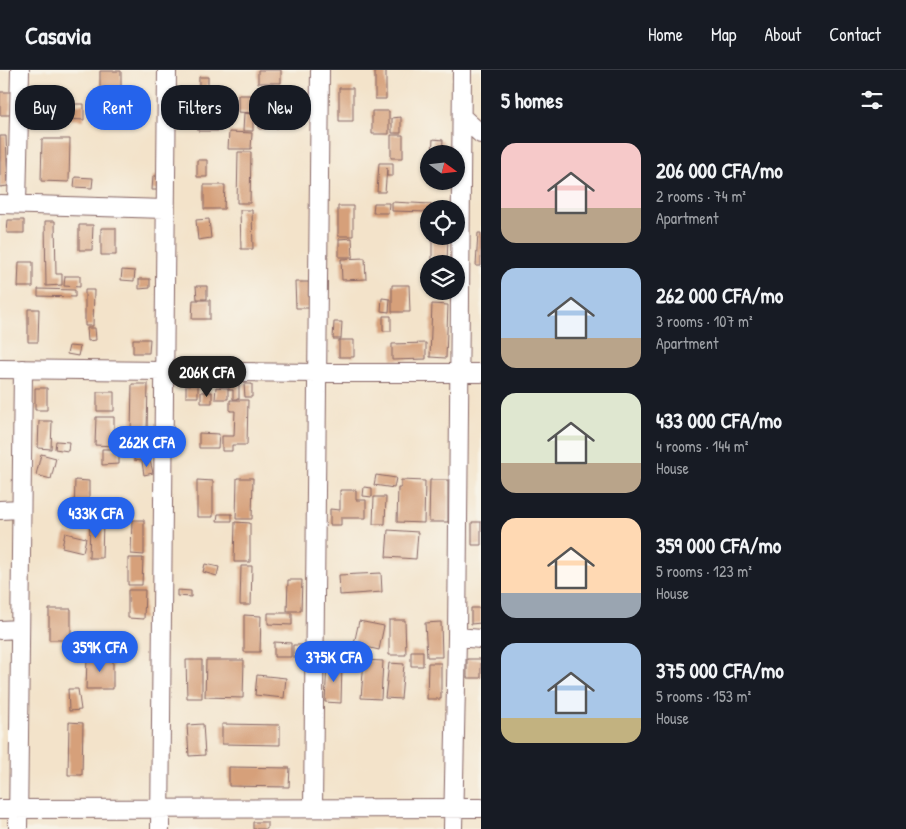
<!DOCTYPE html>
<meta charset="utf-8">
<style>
body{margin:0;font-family:"Patrick Hand",sans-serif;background:#242831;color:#f1f3f6;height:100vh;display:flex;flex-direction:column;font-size:19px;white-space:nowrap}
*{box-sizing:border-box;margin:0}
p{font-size:16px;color:#9ea1a6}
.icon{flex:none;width:28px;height:28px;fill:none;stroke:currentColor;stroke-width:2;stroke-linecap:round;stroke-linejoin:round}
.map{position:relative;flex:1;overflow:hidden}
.side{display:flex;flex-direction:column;background:#171b24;width:425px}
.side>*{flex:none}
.banner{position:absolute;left:15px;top:15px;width:390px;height:45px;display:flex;gap:10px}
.needle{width:32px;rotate:105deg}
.controls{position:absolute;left:420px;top:75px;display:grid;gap:10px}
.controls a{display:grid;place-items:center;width:45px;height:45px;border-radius:50%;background:#171b24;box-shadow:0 1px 4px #0004;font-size:25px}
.price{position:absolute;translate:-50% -42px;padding:0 11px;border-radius:18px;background:#2563eb;color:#fff;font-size:16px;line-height:32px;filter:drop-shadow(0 1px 2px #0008)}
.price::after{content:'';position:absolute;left:50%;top:30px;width:15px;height:11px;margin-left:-8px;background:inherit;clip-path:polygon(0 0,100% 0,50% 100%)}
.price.on{background:#222;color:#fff}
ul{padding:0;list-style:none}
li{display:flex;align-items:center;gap:15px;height:125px;padding:0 20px}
li span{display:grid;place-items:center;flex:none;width:140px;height:100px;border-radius:15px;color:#555}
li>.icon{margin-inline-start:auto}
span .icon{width:60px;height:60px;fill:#fffc;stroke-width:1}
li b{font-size:21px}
h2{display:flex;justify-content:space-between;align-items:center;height:60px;padding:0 20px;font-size:21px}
.chip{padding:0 18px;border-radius:20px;background:#171b24;box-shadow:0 1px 4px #0004;font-size:18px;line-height:45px}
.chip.on{background:#2563eb;color:#fff}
header{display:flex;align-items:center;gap:30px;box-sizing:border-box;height:70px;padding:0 25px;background:#171b24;border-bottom:1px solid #363941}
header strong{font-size:24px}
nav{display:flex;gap:28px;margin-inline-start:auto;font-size:18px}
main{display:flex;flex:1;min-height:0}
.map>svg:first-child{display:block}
.building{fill:#d6a07a}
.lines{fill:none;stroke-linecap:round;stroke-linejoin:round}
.street-casing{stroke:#856463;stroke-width:20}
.street{stroke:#fff;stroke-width:18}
</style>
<header>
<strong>Casavia</strong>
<nav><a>Home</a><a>Map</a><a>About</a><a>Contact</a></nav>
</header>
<main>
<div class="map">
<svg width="481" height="759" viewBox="0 0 481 759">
<rect width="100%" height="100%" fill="#f7f3e8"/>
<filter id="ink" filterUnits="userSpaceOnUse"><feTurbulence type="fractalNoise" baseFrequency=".02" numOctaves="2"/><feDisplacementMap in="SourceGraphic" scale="10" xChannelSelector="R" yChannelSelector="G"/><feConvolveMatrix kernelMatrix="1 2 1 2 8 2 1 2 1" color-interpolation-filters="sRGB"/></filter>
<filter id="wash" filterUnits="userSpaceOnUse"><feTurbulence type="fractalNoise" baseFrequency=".0096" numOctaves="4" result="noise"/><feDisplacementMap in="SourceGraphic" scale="20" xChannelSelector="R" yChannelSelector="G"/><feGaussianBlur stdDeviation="1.12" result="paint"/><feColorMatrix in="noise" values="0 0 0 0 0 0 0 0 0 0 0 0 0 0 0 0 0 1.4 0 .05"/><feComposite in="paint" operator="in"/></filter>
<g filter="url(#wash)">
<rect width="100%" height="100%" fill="#f3e3ca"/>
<g id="blocks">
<path class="building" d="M258 0H281V13H258Z
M375 0H386V29H375Z
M100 1H121V32L100 33Z
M199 7H208V43H220V61H198Z
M259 18H276V33L284 32V45H276L277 58 259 59Z
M339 18H353V51H339Z
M0 22H11L10 45H0Z
M238 25H253V43L238 42Z
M48 34H84V50L47 48Z
M372 41H389V64H372Z
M244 43 253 44V61H243Z
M401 47V63H392V48Z
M229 62 252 63 251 79H228Z
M391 65H403V88H391Z
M0 66H6L8 116 0 117Z
M42 69H70L69 112 41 111Z
M433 69 443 70 442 84H432Z
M238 82H251L250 133H237Z
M197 90H207V107H197Z
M379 93H393V106H387V98L385 122H377Z
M153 106H162V120H152Z
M75 107 93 108 92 118 74 117Z
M204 115H225L224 139H204Z
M392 132 431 134V139H429V142L392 141Z
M374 133H389L388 143H373Z
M338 136H353V166H338Z
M240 140H252L253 179H241Z
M209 149 211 168 198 170 196 150Z
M8 150H24V163H7Z
M45 151H55L56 204H62V215L46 216Z
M79 155H93L92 180H79Z
M101 158H116V185H101Z
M478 163H481V196H476Z
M432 166H448L447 194H432Z
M352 168 353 187H339V169Z
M365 188 366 209 342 210 341 189Z
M19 192H33V217H18Z
M122 200 135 201 134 211 121 210Z
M65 206H80V217L64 216Z
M139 209H150V218L139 219Z
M295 212H310V238H296Z
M392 215H409L410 242H392Z
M196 216H207V229H197Z
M38 219 75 220V227L38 226Z
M85 220H94L93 256H85Z
M382 228 390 229 389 242 381 241Z
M193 230H210V249H192Z
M432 234 448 235 446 288 430 287Z
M28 239H39L38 272H28Z
M383 246H391V261H383Z
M334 252H342L341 269H333Z
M87 258H95L96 270 88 271Z
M133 269H150L149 283H133Z
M339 270H354V287H339Z
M426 273V289L392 290V274Z
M69 276 80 277 78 286 67 284Z
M132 314H148L147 361H131Z
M244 314H252V327H245Z
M186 315H198V327H186Z
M229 315H239V329H233V320H229Z
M216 317 228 318V329H215Z
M35 318H47V340H35Z
M97 322H114V341H97Z
M201 322H212V333H201Z
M230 330H248L247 375H232V381H222V366H234L235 341H230Z
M96 347H114V376L95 375Z
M39 351H52L51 379 38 378Z
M199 363 219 364 218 378H199Z
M56 371 69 372 68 381 55 379Z
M102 379H119V394L102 395Z
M134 382 143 383 142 391 134 390Z
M41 384 56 388 51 409 36 405Z
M150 390 153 403 144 405 142 392Z
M376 405 396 408 394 418 374 415Z
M237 408H253L252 449H236Z
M75 410 89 411V444H74Z
M197 410 213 411V447H197Z
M401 410 425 411 424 453 397 452 398 418H401Z
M430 410H448V452H429Z
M364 417 372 418V427L363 426Z
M340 420H356V430H366V448H341V455H330V439L340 440Z
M374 427H386L385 454H373Z
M218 444H232V451H217Z
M132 450H144V485L131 484Z
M90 451H103L102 488H89Z
M235 452 250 453V492H234Z
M472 452H481V475H472Z
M388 460 418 462 416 489 386 487Z
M65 463 86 468 83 482 62 477Z
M128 488H143L142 515H128Z
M205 494 219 497 217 506 203 502Z
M241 496H252L251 535H240Z
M381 503 382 522 340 525 339 505Z
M288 510H302L301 541H287Z
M128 520H145L144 549 128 548Z
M177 520 191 521V527L177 526Z
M471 538H481V553L471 554Z
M49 539H71V570H49Z
M268 543H292V555L268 554Z
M244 545 261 546 260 582H244Z
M389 550H405L406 585H389Z
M359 551 384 556 379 580 354 574Z
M441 552 442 587H427L425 553Z
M274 572 291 573V587H274Z
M293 575H303V587H293Z
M411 581H423V596H411Z
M87 587H113V619H86Z
M467 589H481V608H467Z
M186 590H202V628H187Z
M206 590H244L243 628 205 627Z
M364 590 383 591 381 629 361 628Z
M327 593H342L341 633 325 632Z
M389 593 404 594 401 629 385 628Z
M428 593H441V629H427Z
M257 605 286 608 284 628 255 625Z
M68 619H78L81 640 69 641Z
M69 652 83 653 82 705H68Z
M203 654 205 685 189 686 187 655Z
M222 654 280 655V675L222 674Z
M229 697 290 698 289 717 229 716Z
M253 752H267V759H253Z"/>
</g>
</g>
<g filter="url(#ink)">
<use href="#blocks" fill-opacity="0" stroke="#856463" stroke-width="1"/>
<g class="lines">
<defs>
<path id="street" d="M462 47 481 64
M0 134 165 139
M17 134 20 0
M0 299 317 303H481
M0 440 21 439
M0 560 20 559
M457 567 481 569
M313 738 320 0
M0 739 481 738
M18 759 23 299
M160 759 167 0
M453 759 457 567 462 0"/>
</defs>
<use href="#street" class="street-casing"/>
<use href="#street" class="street"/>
</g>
</g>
</svg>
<div class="controls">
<a><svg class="needle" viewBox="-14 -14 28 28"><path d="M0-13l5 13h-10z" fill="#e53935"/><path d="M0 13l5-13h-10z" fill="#9ea1a6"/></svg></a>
<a><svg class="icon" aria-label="locate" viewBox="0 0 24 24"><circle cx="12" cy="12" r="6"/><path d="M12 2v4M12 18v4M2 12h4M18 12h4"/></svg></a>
<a><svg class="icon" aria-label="layers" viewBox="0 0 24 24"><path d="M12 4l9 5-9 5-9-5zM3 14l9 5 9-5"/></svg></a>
</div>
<b class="price on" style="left:207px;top:328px">206K CFA</b>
<b class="price" style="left:147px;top:398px">262K CFA</b>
<b class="price" style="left:96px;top:469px">433K CFA</b>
<b class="price" style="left:100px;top:603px">359K CFA</b>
<b class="price" style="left:334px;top:613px">375K CFA</b>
<div class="banner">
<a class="chip">Buy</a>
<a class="chip on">Rent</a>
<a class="chip">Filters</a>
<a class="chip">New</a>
</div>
</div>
<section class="side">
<h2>5 homes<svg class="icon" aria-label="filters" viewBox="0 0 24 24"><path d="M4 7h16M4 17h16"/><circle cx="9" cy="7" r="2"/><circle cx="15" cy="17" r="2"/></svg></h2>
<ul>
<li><span style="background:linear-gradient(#f6c9c9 65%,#b9a48a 0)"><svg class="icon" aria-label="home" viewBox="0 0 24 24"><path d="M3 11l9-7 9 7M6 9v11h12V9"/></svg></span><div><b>206 000 CFA/mo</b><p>2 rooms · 74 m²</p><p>Apartment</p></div></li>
<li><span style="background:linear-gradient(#a9c7e8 70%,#b9a48a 0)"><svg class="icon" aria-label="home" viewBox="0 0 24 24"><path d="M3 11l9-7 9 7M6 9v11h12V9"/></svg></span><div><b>262 000 CFA/mo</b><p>3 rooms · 107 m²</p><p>Apartment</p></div></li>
<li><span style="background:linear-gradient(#dfe7d0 70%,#b9a48a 0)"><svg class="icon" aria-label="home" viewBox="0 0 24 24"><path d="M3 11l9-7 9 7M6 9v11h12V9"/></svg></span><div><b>433 000 CFA/mo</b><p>4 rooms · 144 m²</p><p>House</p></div></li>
<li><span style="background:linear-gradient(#ffd9b3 75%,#9aa5b1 0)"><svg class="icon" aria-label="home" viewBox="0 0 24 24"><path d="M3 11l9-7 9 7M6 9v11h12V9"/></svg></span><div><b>359 000 CFA/mo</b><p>5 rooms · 123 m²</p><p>House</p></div></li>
<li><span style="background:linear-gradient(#a9c7e8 75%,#c2b280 0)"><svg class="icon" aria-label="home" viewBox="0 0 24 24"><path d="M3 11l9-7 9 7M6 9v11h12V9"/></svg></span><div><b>375 000 CFA/mo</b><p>5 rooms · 153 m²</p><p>House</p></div></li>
</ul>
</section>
</main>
